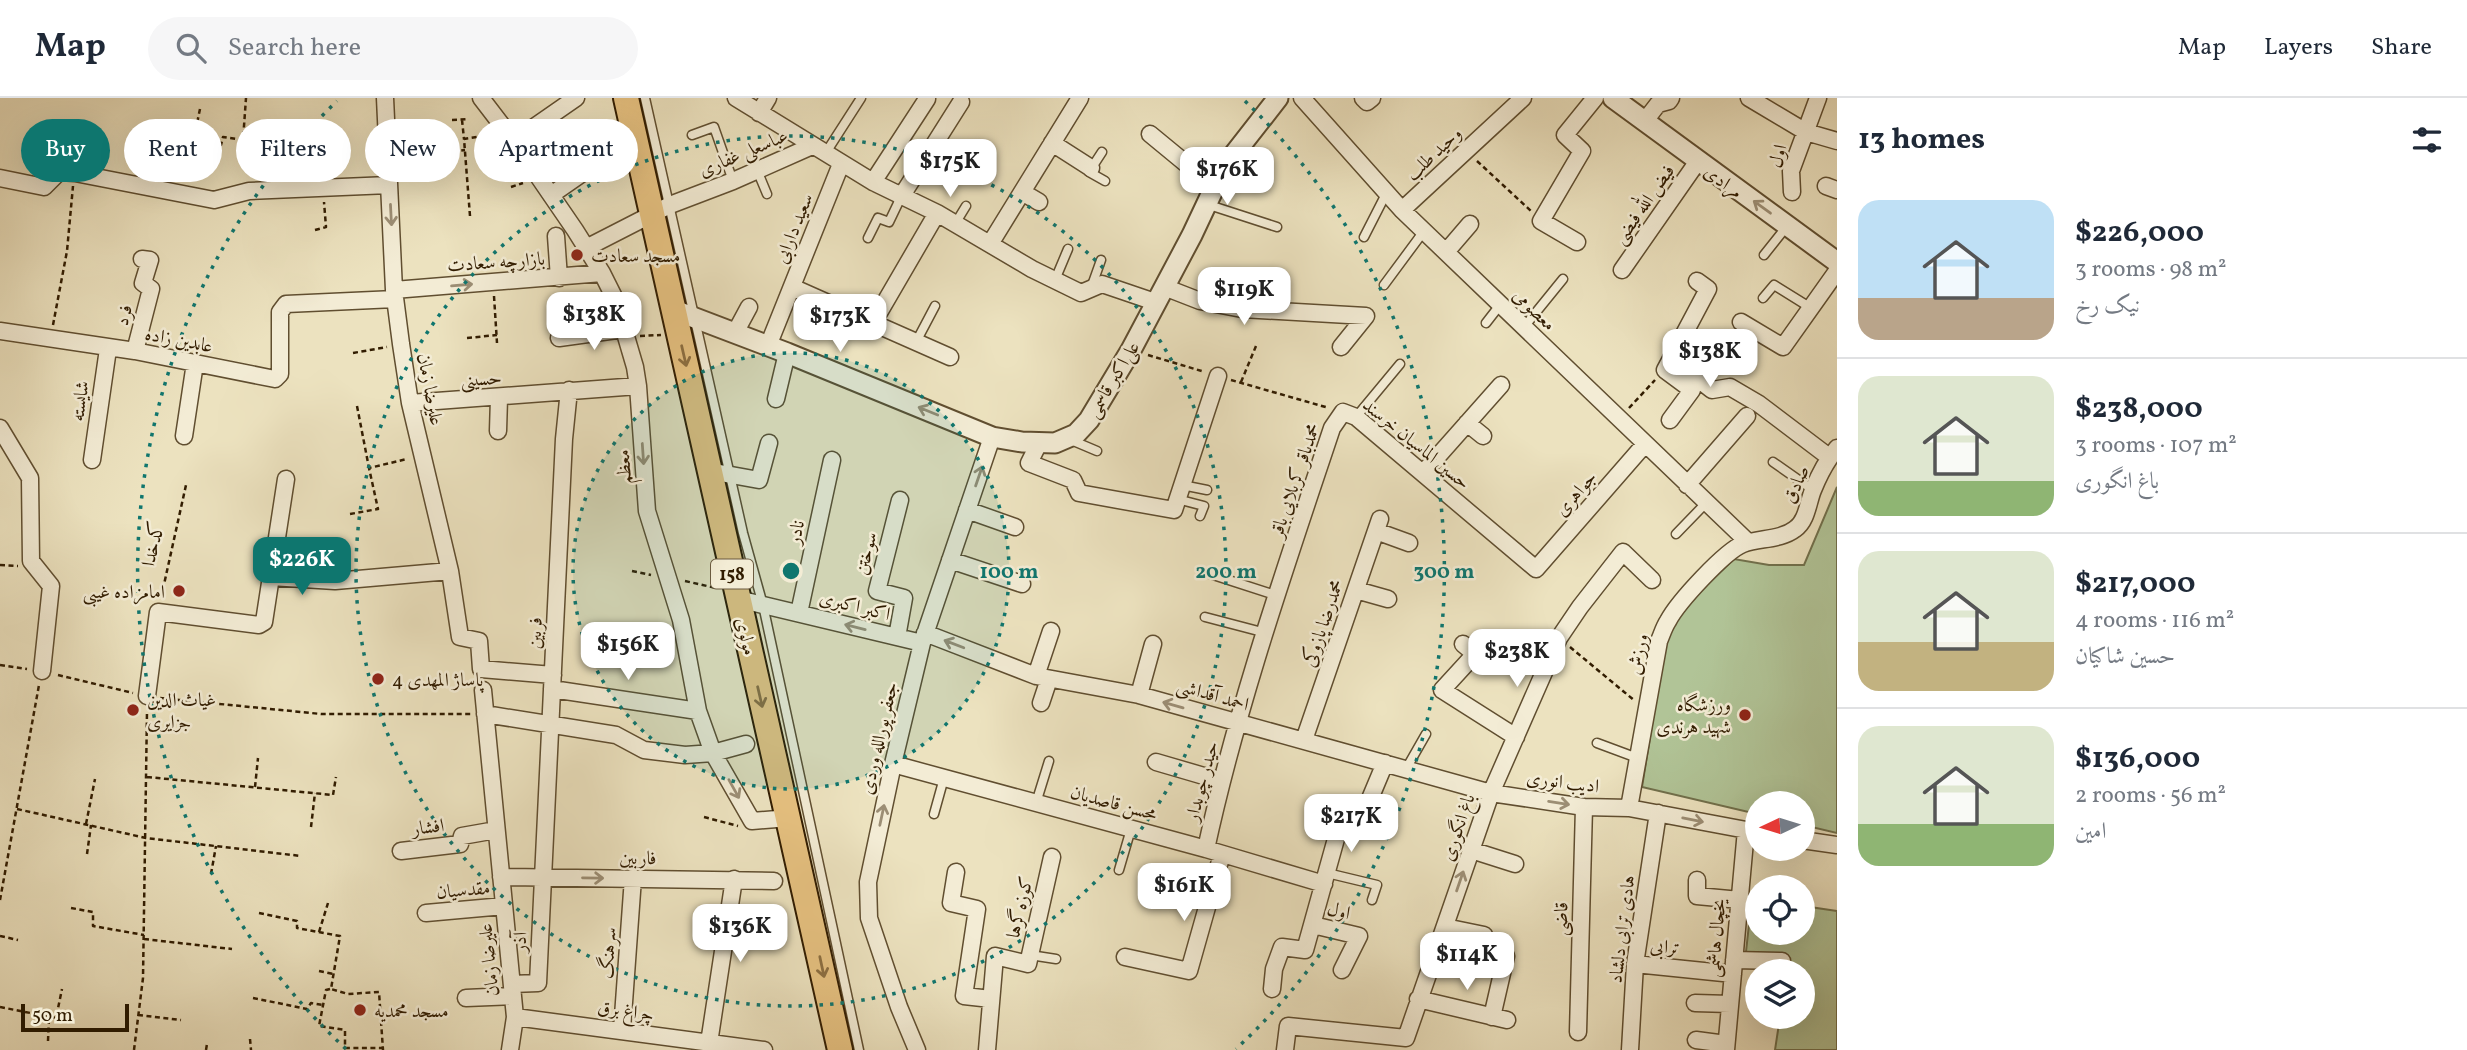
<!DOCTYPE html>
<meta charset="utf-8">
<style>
body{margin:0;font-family:Vollkorn,Amiri,serif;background:#f6f6f7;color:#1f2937;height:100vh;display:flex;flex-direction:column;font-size:26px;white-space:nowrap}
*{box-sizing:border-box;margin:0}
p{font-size:23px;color:#747a83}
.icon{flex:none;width:38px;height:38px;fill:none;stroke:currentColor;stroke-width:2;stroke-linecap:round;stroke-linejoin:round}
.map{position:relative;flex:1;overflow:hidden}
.details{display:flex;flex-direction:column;background:#fff;width:630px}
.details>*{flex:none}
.banner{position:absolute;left:21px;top:21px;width:665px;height:63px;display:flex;gap:14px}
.needle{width:46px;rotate:266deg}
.buttons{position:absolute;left:1745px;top:693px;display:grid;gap:14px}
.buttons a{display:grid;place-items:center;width:70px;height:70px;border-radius:50%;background:#fff;box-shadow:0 7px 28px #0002;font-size:35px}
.scale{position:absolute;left:21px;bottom:18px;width:108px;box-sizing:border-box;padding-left:7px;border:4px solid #311c00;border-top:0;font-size:19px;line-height:24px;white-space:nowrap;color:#311c00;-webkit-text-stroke:5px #f3ecd5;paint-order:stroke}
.price{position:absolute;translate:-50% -60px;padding:0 16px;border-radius:14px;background:#fff;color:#222;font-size:23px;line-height:46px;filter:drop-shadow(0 2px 4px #0008)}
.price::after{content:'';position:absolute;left:50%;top:42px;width:21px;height:16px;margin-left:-10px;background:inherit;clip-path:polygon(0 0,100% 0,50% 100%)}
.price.active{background:#0f766e;color:#fff}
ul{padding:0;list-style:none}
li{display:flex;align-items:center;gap:21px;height:175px;padding:0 21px}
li+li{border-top:2px solid #e0e1e3}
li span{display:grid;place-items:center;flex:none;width:196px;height:140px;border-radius:21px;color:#555}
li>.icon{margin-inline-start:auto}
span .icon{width:84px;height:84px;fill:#fffc;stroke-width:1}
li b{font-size:30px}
h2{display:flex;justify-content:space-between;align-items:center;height:84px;padding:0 21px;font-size:30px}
.pill{padding:0 24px;border-radius:32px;background:#fff;box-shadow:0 7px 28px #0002;font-size:24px;line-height:63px}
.pill.active{background:#0f766e;color:#fff}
header{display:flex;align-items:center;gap:42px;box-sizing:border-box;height:98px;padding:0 35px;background:#fff;border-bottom:2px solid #e0e1e3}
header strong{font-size:33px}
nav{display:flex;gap:38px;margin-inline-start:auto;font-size:24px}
.search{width:490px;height:63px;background:#f6f6f7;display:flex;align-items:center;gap:18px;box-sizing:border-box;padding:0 24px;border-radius:38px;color:#747a83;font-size:26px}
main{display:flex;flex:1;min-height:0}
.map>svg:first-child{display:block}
.green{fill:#b1c497;stroke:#71704c;stroke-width:2}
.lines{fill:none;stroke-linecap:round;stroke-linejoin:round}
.service-casing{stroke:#604e30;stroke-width:11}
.minor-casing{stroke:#604e30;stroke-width:19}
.tertiary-casing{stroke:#604e30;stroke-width:23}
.primary-casing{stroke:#311c00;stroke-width:28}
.path{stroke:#311c00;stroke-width:2.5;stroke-dasharray:5 3.5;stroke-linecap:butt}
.service{stroke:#f3ecd5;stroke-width:8}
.minor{stroke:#f3ecd5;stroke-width:16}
.tertiary{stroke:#f3ecd5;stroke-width:19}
.primary{stroke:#e6c180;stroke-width:24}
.oneway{stroke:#9c8e75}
.oneway2{stroke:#8c6e40}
.ring{fill:none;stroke:#0f766e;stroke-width:3.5;stroke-dasharray:3.5 7}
.poi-dot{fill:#8f2418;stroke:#f3ecd5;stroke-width:2.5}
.labels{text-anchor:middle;stroke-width:5;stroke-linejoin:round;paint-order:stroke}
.shield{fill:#f3ecd5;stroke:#6b5a40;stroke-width:2}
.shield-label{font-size:18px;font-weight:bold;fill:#311c00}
.street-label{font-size:19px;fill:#311c00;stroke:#f3ecd5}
.poi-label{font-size:19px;fill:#311c00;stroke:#f3ecd5;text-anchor:start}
.centre{fill:#0f766e;stroke:#f3ecd5;stroke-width:3.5}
.ring-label{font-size:21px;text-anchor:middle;font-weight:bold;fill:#0f766e;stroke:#f3ecd5;stroke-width:5;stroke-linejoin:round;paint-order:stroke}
</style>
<header>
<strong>Map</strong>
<div class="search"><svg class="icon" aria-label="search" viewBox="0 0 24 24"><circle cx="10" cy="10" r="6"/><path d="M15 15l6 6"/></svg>Search here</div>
<nav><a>Map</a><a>Layers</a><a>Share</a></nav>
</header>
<main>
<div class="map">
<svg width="1837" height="952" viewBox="0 0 1837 952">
<rect width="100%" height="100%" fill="#ece2bf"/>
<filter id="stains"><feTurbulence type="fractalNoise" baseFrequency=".00286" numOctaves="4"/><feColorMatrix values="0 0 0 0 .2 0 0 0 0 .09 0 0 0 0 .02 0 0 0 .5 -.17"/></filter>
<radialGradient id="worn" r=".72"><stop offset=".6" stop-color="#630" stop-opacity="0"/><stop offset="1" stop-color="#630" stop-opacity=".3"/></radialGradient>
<path class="green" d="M1837 389V735L1803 727 1802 705H1757V716L1642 689 1665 546 1681 512 1734 461 1769 467H1804Z
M1752 799 1757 800V835H1802L1803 808 1837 813V952H1775L1780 919H1802V873H1787L1788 864 1745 863Z"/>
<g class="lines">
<defs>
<path id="service" d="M645 0 743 435 763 507 859 952
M692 37 714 29 733 83
M1102 54 1089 74 1105 83
M825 56 861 0
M757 72 767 96
M1206 106 1277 129
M955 126 966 108
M1364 139 1387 94
M868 140 878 120 889 124 901 99
M1764 157 1787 128
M1055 182 1068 151
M1384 187 1424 133
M1091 190 1101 162
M1763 200 1774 187 1811 210
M1486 225 1500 207
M1524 229 1563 181
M916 244 935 208
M1356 319 1400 266
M1071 342 1097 353
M1773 364 1813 392
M1182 387 1207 392
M1177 401 1204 408 1200 418
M1676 436 1706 405
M1207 475 1278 498
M1205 519 1266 535
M1597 645 1640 661
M1406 671 1426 636
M1036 705 1049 663
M934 716 944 680
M1311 716 1339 730
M1119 772 1131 731
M1327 775 1377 787 1372 802
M1030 857 1056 861"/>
<path id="minor" d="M385 0 394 192 401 246 410 305 450 473 460 539 479 543 481 571 553 577
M481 0 514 43 575 132 602 175 615 201 635 269 638 288 647 413 681 522 698 613 713 655 752 723 789 720
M736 0 873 84 937 115 1032 171 1081 195 1102 186 1155 204
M1302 0 1402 112 1748 444
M1363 0 1367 4 1372 0
M1749 0 1806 34 1837 43
M759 15 768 0
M1644 24 1658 6 1669 3 1671 0
M1150 36 1201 78 1199 84 1214 89
M514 43 576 0
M1052 45 1091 70
M0 80 44 89 59 74 75 75 214 102 249 93 389 87
M873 84 927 1
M1826 88 1837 92
M1022 94 1039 104
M1792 94 1791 73 1818 0
M551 97 610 56
M901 99 961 4
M1402 112 1523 0
M556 138 559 180
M1577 144 1541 123 1582 53 1565 37 1595 0
M990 146 1080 0
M586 150 670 107 733 83 812 48
M1446 154 1470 126
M1622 172 1698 63
M792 189 873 225 937 115
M1164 189 1200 203 1242 211 1366 218 1341 249
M394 192 602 175
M1741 224 1783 249 1837 173
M873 225 950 259
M0 233 135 253 275 281 280 276V214L286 206 395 201
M735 235 749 209
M559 240 624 231
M768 248 841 66
M135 253 151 191 143 185 150 162 142 161
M1671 260 1712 292 1730 289 1759 306 1829 359
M776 301 787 255
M410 305 638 288
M1670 322 1692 292 1665 272 1708 191 1697 183
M1467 325 1483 338
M0 330 30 380 31 463 51 488 42 573
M498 333 499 300
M184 338 195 265
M1039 345 1029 365 1073 382 1079 395 1174 412 1218 278
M92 362 108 251
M709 373 759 382 769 345
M1423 375 1501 287
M1687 387 1747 318
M967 412 1015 429
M1376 433 1409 445
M950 462 1022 486
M271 479 335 483 450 473
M1356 492 1388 501
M738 501 922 545
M799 515 832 362
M925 535 1036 578 1139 597 1491 695 1584 709 1629 710 1757 734
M897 539 904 500 877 493 900 402
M1463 546 1475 556 1442 592 1516 639
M1036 578 1051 533
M552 591 698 613
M483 592 515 919
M1139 597 1153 546
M147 598 158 514 259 527 264 524 286 381
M1041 605 1049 581
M485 616 616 637 644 652 685 657 713 655 746 646
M1304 642 1380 421
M1156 664 1221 683
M893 666 1206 751 1324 786
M1629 710 1659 543C1662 536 1664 529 1668 523 1678 504 1725 453 1743 446 1759 440 1781 442 1795 431 1807 423 1808 404 1813 392 1819 377 1827 362 1837 350
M1802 742 1837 747
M1206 751C1237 608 1286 468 1332 330L1343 314 1356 319 1536 471 1645 346
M1471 752 1515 766
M401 753 460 746 462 738 496 732
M956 774 951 805 977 811 964 898 991 901
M501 779 774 783
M1697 782V798L1740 802
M426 815 504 808
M1313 827 1359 838 1342 872
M1445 829 1484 837
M1125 859 1189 873 1222 756
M1734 862 1782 863
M1635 866 1733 876
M512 886 538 885 564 341 569 292
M1272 891 1274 871 1282 849 1305 852 1339 730 1359 727 1385 665
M466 900 513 898
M1418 901 1507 922
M1695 905 1730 906
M1492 919 1506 858
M622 932 633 780
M1578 934 1584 709
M1696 942 1726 946
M709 945 734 781
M510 952 515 919 764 952
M917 952 899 909 869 820 868 784 893 666 922 545 992 339
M987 952 995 858 1028 866 1052 759
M1285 952 1288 928 1406 940 1491 695 1559 540 1580 509 1623 454 1652 482
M1630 952 1635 866 1658 715
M1726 952 1746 732"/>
<path id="tertiary" d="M1613 0 1837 164
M674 212 787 255 992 339 1022 344 1055 345 1076 336 1089 322 1131 252 1192 137 1224 69 1278 0"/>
<path id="primary" d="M626 0 840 952"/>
</defs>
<use href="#service" class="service-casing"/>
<use href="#minor" class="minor-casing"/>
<use href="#tertiary" class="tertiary-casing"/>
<use href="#primary" class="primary-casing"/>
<path class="path" d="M452 22 468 21
M462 22 464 41
M310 37 312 74
M194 46 221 47 223 39 243 42 246 0
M436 56 465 52
M79 62 82 53 83 27
M1477 63 1531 113
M162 76 163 52
M189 83 192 49 200 11
M511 89 523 85
M470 118 464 41 490 37
M315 132 326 129 324 104
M494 198 497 245
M53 227 67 153 73 88
M640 238 661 237
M467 240 497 237
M353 255 387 249
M1148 257 1205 274
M1231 282 1329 310
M1241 284 1256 248
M357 308 369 370
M1629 310 1655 282
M350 416 378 411 369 370 407 361
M0 467 18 468
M632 473 651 477
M685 483 716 490
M161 500 186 387
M1570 549 1635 603
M0 567 27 571
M58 577 133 595
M160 600 321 616H471
M147 679 333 697 336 679
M255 689 258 660
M17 711 146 740 301 758
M704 719 738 728
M86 726 95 681
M311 729 315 695
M87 756 91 727
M211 776 216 748
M0 802 39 587
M71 810 93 814V828L144 837
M259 815 297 823V830L340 838 331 891 348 896 379 894 383 952
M319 834 328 805
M0 838 18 842
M144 841 232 851
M319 873 333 876
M330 891 326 892 319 928 345 932V950H382
M253 900 307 911 311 905 323 907
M0 909 56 920 62 891
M138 917 181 922
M250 941 251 952
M48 943 49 918
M134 952 143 880 147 613
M206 952 207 946"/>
<use href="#service" class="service"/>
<use href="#minor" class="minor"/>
<use href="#tertiary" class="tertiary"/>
<use href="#primary" class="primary"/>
</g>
<defs><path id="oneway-shaft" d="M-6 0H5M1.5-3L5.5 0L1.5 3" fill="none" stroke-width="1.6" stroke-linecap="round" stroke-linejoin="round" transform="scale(1.75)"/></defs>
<g class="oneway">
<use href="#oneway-shaft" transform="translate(1762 109) rotate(-144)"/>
<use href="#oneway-shaft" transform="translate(391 117) rotate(87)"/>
<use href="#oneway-shaft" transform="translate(462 187) rotate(-5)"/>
<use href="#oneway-shaft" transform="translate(928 313) rotate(-158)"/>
<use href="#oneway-shaft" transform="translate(643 356) rotate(86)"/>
<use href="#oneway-shaft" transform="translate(979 378) rotate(-71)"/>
<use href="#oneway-shaft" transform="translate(855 529) rotate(-166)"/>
<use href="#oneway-shaft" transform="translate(954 546) rotate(-159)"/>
<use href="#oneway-shaft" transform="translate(1173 607) rotate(-164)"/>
<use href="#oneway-shaft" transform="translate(734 691) rotate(61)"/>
<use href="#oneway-shaft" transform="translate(1559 705) rotate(9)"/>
<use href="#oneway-shaft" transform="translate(882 717) rotate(-78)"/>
<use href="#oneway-shaft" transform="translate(1693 722) rotate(11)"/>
<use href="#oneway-shaft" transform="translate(593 780) rotate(1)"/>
<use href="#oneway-shaft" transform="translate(1460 783) rotate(-71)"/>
</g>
<g class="oneway2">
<use href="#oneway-shaft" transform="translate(684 258) rotate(77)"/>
<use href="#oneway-shaft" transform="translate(760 599) rotate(77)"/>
<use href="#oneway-shaft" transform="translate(822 869) rotate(78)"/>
</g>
<circle cx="791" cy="473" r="218" fill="#0f766e" fill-opacity=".12"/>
<g class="ring">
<circle cx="791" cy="473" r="218"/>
<circle cx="791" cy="473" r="435"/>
<path d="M346 951A653 653 0 0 1 337 3M1245 3A653 653 0 0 1 1236 951"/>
</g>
<g class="poi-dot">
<circle cx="577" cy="157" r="7"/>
<circle cx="179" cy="493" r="7"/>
<circle cx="378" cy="581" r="7"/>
<circle cx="133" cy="612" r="7"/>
<circle cx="1745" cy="617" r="7"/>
<circle cx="360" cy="912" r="7"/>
</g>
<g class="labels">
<rect class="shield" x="711" y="461.5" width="42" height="29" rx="5"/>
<g class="shield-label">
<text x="732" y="482">158</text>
</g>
<g class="street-label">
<text transform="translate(743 54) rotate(-23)" y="7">عباسعلی غفاری</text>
<text transform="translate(1433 55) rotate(-43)" y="7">وحید طلب</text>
<text transform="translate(1777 58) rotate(-75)" y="7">اول</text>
<text transform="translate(1724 83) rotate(36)" y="7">مرادی</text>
<text transform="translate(1643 106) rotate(-55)" y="7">فیض الله فیضی</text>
<text transform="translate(793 130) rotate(-68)" y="7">سعید دارابی</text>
<text transform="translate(496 163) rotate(-4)" y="7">بازارچه سعادت</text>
<text transform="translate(1535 211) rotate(44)" y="7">معصومی</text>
<text transform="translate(123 217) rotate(-76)" y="7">فرد</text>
<text transform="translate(179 241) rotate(11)" y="7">عابدین زاده</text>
<text transform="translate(481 280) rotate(-4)" y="7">حسینی</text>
<text transform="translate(1112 281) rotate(-59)" y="7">علی‌اکبر قاسمی</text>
<text transform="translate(431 291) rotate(79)" y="7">علیرضا زمان</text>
<text transform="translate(79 303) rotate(-82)" y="7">شایسته</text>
<text transform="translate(1417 345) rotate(39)" y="7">حسین الماسیان خرسند</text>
<text transform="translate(623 369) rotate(-94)" y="7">معظم</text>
<text transform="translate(1294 382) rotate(-71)" y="7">محمدباقر کربلایی باقر</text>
<text transform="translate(1795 386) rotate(-67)" y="7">صادق</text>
<text transform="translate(1575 395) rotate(-49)" y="7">جواهری</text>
<text transform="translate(795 434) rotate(-78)" y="7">نادر</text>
<text transform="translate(152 446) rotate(-77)" y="7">کدخدا</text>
<text transform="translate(865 455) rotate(-76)" y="7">سوختن</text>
<text transform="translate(855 507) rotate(14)" y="7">اکبر اکبری</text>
<text transform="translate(1322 525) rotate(-71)" y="7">محمدرضا پازوکی</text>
<text transform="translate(534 535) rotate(-87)" y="7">فربین</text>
<text transform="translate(747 538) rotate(77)" y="7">مولوی</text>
<text transform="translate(1637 556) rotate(-78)" y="7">ورزش</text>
<text transform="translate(1213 596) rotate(16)" y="7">احمد آقداشی</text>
<text transform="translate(878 640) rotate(-77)" y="7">جعفر پورالله وردی</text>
<text transform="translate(1201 683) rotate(-75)" y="7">حیدر چوبدار</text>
<text transform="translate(1563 683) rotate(7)" y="7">ادیب انوری</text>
<text transform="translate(1114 704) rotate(15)" y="7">محسن قاصدیان</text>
<text transform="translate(428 728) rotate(-7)" y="7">افشار</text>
<text transform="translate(1457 729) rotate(-71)" y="7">باغ انگوری</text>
<text transform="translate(638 759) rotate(1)" y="7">فاربین</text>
<text transform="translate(463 791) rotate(-5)" y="7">مقدسیان</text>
<text transform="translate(1019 809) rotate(-77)" y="7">کوزه‌گرها</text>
<text transform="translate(1339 812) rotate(14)" y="7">اول</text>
<text transform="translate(1560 821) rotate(-88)" y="7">قاضی</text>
<text transform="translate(1621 831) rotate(-83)" y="7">هادی ترابی دلشاد</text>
<text transform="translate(1715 840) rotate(-85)" y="7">یخچال هاشمی</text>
<text transform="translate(519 844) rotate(-87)" y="7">آذر</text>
<text transform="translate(1665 848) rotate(6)" y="7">ترابی</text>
<text transform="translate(607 855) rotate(-86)" y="7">سرهنگ</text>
<text transform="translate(488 862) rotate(-96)" y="7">علیرضا زمان</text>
<text transform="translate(626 912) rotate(8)" y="7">چراغ برق</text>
</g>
<g class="poi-label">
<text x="591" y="164">مسجد سعادت</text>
<text x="165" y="500" text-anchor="end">امامزاده غیبی</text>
<text x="392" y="588">پاساژ المهدی 4</text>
<text x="147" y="608">غیاث الدین<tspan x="147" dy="22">جزایری</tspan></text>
<text x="1731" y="613" text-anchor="end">ورزشگاه<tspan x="1731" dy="22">شهید هرندی</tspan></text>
<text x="374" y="919">مسجد محمدیه</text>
</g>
</g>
<circle cx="791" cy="473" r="10" class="centre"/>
<g class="ring-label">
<text x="1009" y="480">100 m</text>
<text x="1226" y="480">200 m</text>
<text x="1444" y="480">300 m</text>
</g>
<rect width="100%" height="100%" filter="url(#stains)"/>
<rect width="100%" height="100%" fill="url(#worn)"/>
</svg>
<div class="buttons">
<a><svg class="needle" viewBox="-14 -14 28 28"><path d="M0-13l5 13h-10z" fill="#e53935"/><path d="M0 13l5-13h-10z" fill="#747a83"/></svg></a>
<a><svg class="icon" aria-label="locate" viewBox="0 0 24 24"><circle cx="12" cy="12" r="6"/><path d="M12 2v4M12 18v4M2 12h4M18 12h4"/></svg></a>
<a><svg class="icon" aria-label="layers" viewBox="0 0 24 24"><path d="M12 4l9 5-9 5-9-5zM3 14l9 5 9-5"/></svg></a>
</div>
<div class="scale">50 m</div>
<b class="price" style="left:950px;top:101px">$175K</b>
<b class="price" style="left:1227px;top:109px">$176K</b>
<b class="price" style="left:1244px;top:229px">$119K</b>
<b class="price" style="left:594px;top:254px">$138K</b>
<b class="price" style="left:840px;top:256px">$173K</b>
<b class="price" style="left:1710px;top:291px">$138K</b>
<b class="price active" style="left:302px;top:499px">$226K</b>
<b class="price" style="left:628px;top:584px">$156K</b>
<b class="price" style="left:1517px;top:591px">$238K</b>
<b class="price" style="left:1351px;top:756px">$217K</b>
<b class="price" style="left:1184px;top:825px">$161K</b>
<b class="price" style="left:740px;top:866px">$136K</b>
<b class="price" style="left:1467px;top:894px">$114K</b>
<div class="banner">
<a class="pill active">Buy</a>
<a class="pill">Rent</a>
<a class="pill">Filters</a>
<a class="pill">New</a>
<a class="pill">Apartment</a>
</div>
</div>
<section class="details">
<h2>13 homes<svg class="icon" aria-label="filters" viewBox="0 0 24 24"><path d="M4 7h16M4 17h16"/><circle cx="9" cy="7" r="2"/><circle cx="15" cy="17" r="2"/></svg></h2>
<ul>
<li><span style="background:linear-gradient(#bfe0f5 70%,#b9a48a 0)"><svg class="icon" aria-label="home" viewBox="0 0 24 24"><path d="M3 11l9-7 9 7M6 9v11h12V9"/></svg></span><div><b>$226,000</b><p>3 rooms · 98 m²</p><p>نیک رخ</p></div></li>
<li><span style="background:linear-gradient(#dfe7d0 75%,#8fb573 0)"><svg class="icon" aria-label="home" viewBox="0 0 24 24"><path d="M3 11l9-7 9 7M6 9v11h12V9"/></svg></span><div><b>$238,000</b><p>3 rooms · 107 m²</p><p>باغ انگوری</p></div></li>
<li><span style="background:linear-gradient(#dfe7d0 65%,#c2b280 0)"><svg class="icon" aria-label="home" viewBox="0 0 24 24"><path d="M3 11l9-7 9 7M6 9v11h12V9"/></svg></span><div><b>$217,000</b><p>4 rooms · 116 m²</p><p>حسین شاکیان</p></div></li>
<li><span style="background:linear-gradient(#dfe7d0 70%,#8fb573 0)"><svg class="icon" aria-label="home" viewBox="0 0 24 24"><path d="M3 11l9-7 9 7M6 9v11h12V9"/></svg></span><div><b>$136,000</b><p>2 rooms · 56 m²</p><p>امین</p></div></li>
</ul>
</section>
</main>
